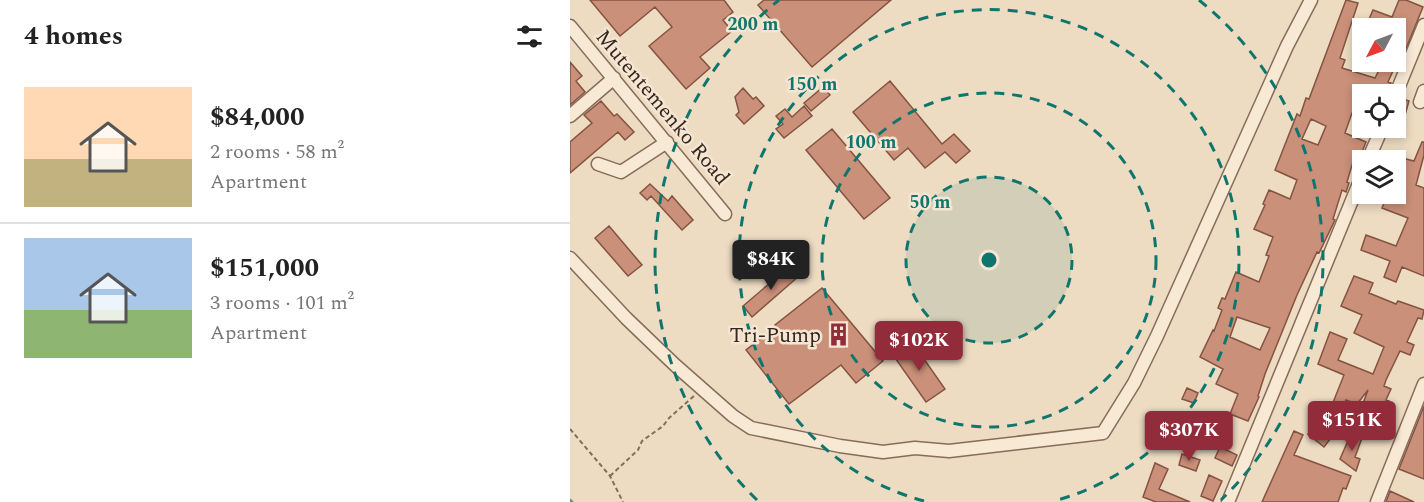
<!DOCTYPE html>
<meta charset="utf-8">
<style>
body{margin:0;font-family:Spectral,serif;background:#f2f2f2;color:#222;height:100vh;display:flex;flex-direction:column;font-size:22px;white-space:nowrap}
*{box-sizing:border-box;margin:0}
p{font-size:20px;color:#767676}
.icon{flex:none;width:33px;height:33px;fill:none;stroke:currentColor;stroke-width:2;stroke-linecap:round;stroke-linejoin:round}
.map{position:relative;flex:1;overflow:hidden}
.sheet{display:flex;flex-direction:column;background:#fff;width:570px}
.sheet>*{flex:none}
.needle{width:39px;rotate:229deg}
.buttons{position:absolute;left:782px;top:18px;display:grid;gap:12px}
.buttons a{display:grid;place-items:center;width:54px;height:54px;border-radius:0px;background:#fff;box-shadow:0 3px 9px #0003;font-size:30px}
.price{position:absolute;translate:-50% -51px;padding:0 14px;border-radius:6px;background:#932c3a;color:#fff;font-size:20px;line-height:39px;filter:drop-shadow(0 2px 3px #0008)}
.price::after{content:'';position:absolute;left:50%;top:36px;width:18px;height:14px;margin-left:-9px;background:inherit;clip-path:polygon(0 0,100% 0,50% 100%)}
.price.selected{background:#222;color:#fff}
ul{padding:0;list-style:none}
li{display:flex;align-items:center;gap:18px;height:150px;padding:0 24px}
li+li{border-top:2px solid #e0e0e0}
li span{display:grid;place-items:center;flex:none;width:168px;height:120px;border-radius:0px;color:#555}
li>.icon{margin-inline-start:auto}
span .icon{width:72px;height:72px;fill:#fffc;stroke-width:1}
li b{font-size:26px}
h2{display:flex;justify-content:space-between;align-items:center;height:72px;padding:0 24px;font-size:26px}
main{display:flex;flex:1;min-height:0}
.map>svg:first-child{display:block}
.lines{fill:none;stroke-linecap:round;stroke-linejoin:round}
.stream{stroke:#6c8d81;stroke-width:3}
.building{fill:#ca9079;stroke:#845341;stroke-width:1.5;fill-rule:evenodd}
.minor-casing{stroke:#866c5a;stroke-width:15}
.path{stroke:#866c5a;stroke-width:2;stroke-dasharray:4.5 3;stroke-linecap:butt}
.minor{stroke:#f8e9d5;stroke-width:12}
.ring{fill:none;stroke:#0f766e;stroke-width:3;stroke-dasharray:10 8}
.labels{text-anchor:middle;stroke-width:5;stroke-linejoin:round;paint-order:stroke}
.street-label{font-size:21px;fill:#36261e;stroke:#f4e6d2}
.poi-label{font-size:21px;fill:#36261e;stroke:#f4e6d2;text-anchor:end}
.centre{fill:#0f766e;stroke:#f4e6d2;stroke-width:3}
.ring-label{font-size:18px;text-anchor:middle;font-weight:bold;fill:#0f766e;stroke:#f4e6d2;stroke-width:5;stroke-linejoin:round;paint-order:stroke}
</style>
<main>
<section class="sheet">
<h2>4 homes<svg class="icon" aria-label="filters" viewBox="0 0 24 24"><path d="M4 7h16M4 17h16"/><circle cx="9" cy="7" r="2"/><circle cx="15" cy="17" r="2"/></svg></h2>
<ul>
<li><span style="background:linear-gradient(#ffd9b3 60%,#c2b280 0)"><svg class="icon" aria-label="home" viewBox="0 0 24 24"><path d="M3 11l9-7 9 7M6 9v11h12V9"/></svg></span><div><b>$84,000</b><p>2 rooms · 58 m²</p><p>Apartment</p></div></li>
<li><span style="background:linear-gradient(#a9c7e8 60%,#8fb573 0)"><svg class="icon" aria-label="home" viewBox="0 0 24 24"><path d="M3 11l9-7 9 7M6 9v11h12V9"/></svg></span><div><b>$151,000</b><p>3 rooms · 101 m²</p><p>Apartment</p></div></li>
</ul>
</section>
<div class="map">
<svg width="854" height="502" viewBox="0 0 854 502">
<rect width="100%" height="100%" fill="#eddbc2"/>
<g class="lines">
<path class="stream" d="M0 500 2 502"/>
</g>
<path class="building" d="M20 0H154L163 12 153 20 162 31 130 57 140 68 116 89 79 46 102 27 85 7 50 36Z
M194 0H321L242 67 188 5Z
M776 0 788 3 770 58 775 60 772 68 805 78 813 62H827L818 82 821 83 817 94 792 87V117L782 113 775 133 796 142 790 157 785 155 777 182 779 183 776 192 772 190 763 219 765 220 749 253 747 252 727 295 695 374 688 396 689 397 678 421 660 414 668 394 646 384 653 369 630 357 643 330 644 331 652 310 648 308 652 298 655 299 666 272 689 282 699 256 696 255 703 237 684 229 695 205 693 204 699 190 720 199 727 180 705 170 727 114 730 116 736 98 739 99ZM741 119 756 126 748 145 732 139ZM667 317 700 328 690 350 660 337Z
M829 0H836L853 7 833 56 825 53V28H803L796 26 803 10 822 17Z
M0 62 12 76 6 81 15 92 0 105Z
M320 81 372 144 384 134 400 151 386 163 375 152 355 168 338 148 324 160 283 112Z
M253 87 260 95 241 111 234 103Z
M173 88 183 99 186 97 194 106 174 124 166 115 169 112 165 97Z
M833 99 839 101 835 115 825 112V104Z
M31 101 44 116 47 114 64 132 55 140 48 132 0 173V142L22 123 14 115Z
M234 106 242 116 214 138 206 129 213 124 206 116 215 109 222 117Z
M262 129 320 198 294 219 236 150Z
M852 142H854V155L846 185 854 188V276L832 267 826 282 814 277 820 261 791 250 796 235 826 246 838 218 812 208 818 194H825V180L832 158 844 161Z
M80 184 98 201 102 196 123 220 112 230 81 196 77 200 70 193Z
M39 226 72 265 58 276 25 238Z
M220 266 229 276 182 317 173 306Z
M784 276 803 283 799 293 826 304 828 301 854 310 852 319 848 318 837 342 844 345 840 355 830 351 816 380 814 386 821 389 816 400 819 401 807 432 798 428 804 411 792 406 798 390 787 404 776 400 771 414 760 410 774 375 748 364 760 332 777 339 768 360 803 374 814 347 784 333 792 315 771 306Z
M252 288 313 361 286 383 271 365 219 404 176 350 206 327 205 325Z
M342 342 375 389 356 402 323 355Z
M617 388 628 393 624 403 612 399Z
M854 406V479L829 469Z
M633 417 647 423 642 435 628 429Z
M595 424 612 431 607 442 590 435Z
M744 426 761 438 754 447 738 434Z
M724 431 733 435 724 455 781 476 776 489 773 488 768 502H692Z
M781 434 792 438 785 457 790 459 786 471 770 459Z
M650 447 667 455 662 466 645 458Z
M612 454 630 460 626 471 609 465Z
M585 463 598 469 589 489 620 502H586L573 497Z
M639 475 652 481 643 501 631 496Z
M820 491 844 502H816Z"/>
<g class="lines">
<defs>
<path id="minor" d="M0 26 155 214
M825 96 854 25
M850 102 854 91
M0 116 44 78
M798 160 812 128
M28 164 51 172 97 142
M0 258 56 318 105 365 163 416 181 428 270 446 313 452 345 448 379 451 533 433 564 383 587 336 717 46 741 0
M658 502 792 176
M807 502 854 384"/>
</defs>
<use href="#minor" class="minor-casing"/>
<path class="path" d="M0 429 40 476 53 502
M40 476 68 450 72 441 93 426 99 418 124 396"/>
<use href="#minor" class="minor"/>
</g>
<circle cx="419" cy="260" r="83" fill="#0f766e" fill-opacity=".12"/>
<g class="ring">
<circle cx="419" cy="260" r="83"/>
<circle cx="419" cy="260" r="167"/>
<path d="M354 501A250 250 0 1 1 484 501"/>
<path d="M187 500A334 334 0 0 1 209 0M629 0A334 334 0 0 1 651 500"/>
</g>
<defs>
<symbol id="building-bare" viewBox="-9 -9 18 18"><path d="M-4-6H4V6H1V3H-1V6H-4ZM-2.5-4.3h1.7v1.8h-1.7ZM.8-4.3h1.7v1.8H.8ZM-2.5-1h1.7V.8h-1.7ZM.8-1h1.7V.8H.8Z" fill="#932c3a" stroke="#f4e6d2" stroke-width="2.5" paint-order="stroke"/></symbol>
</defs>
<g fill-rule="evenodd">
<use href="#building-bare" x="252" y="318" width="33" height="33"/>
</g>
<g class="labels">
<g class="street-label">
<text transform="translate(93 107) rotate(50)" y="7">Mutentemenko Road</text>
</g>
<g class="poi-label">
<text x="251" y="342">Tri-Pump</text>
</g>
</g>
<circle cx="419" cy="260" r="9" class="centre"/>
<g class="ring-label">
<text x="183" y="30">200 m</text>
<text x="242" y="90">150 m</text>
<text x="301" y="148">100 m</text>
<text x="360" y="208">50 m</text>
</g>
</svg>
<div class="buttons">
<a><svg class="needle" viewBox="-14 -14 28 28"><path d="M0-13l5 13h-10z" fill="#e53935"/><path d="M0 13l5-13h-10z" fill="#767676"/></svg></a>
<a><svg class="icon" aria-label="locate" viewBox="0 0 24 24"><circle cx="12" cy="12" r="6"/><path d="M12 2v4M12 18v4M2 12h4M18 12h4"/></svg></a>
<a><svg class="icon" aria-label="layers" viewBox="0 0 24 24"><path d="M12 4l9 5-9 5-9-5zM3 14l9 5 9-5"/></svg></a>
</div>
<b class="price selected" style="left:201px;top:291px">$84K</b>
<b class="price" style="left:349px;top:372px">$102K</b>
<b class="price" style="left:782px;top:452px">$151K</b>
<b class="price" style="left:619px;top:462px">$307K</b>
</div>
</main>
